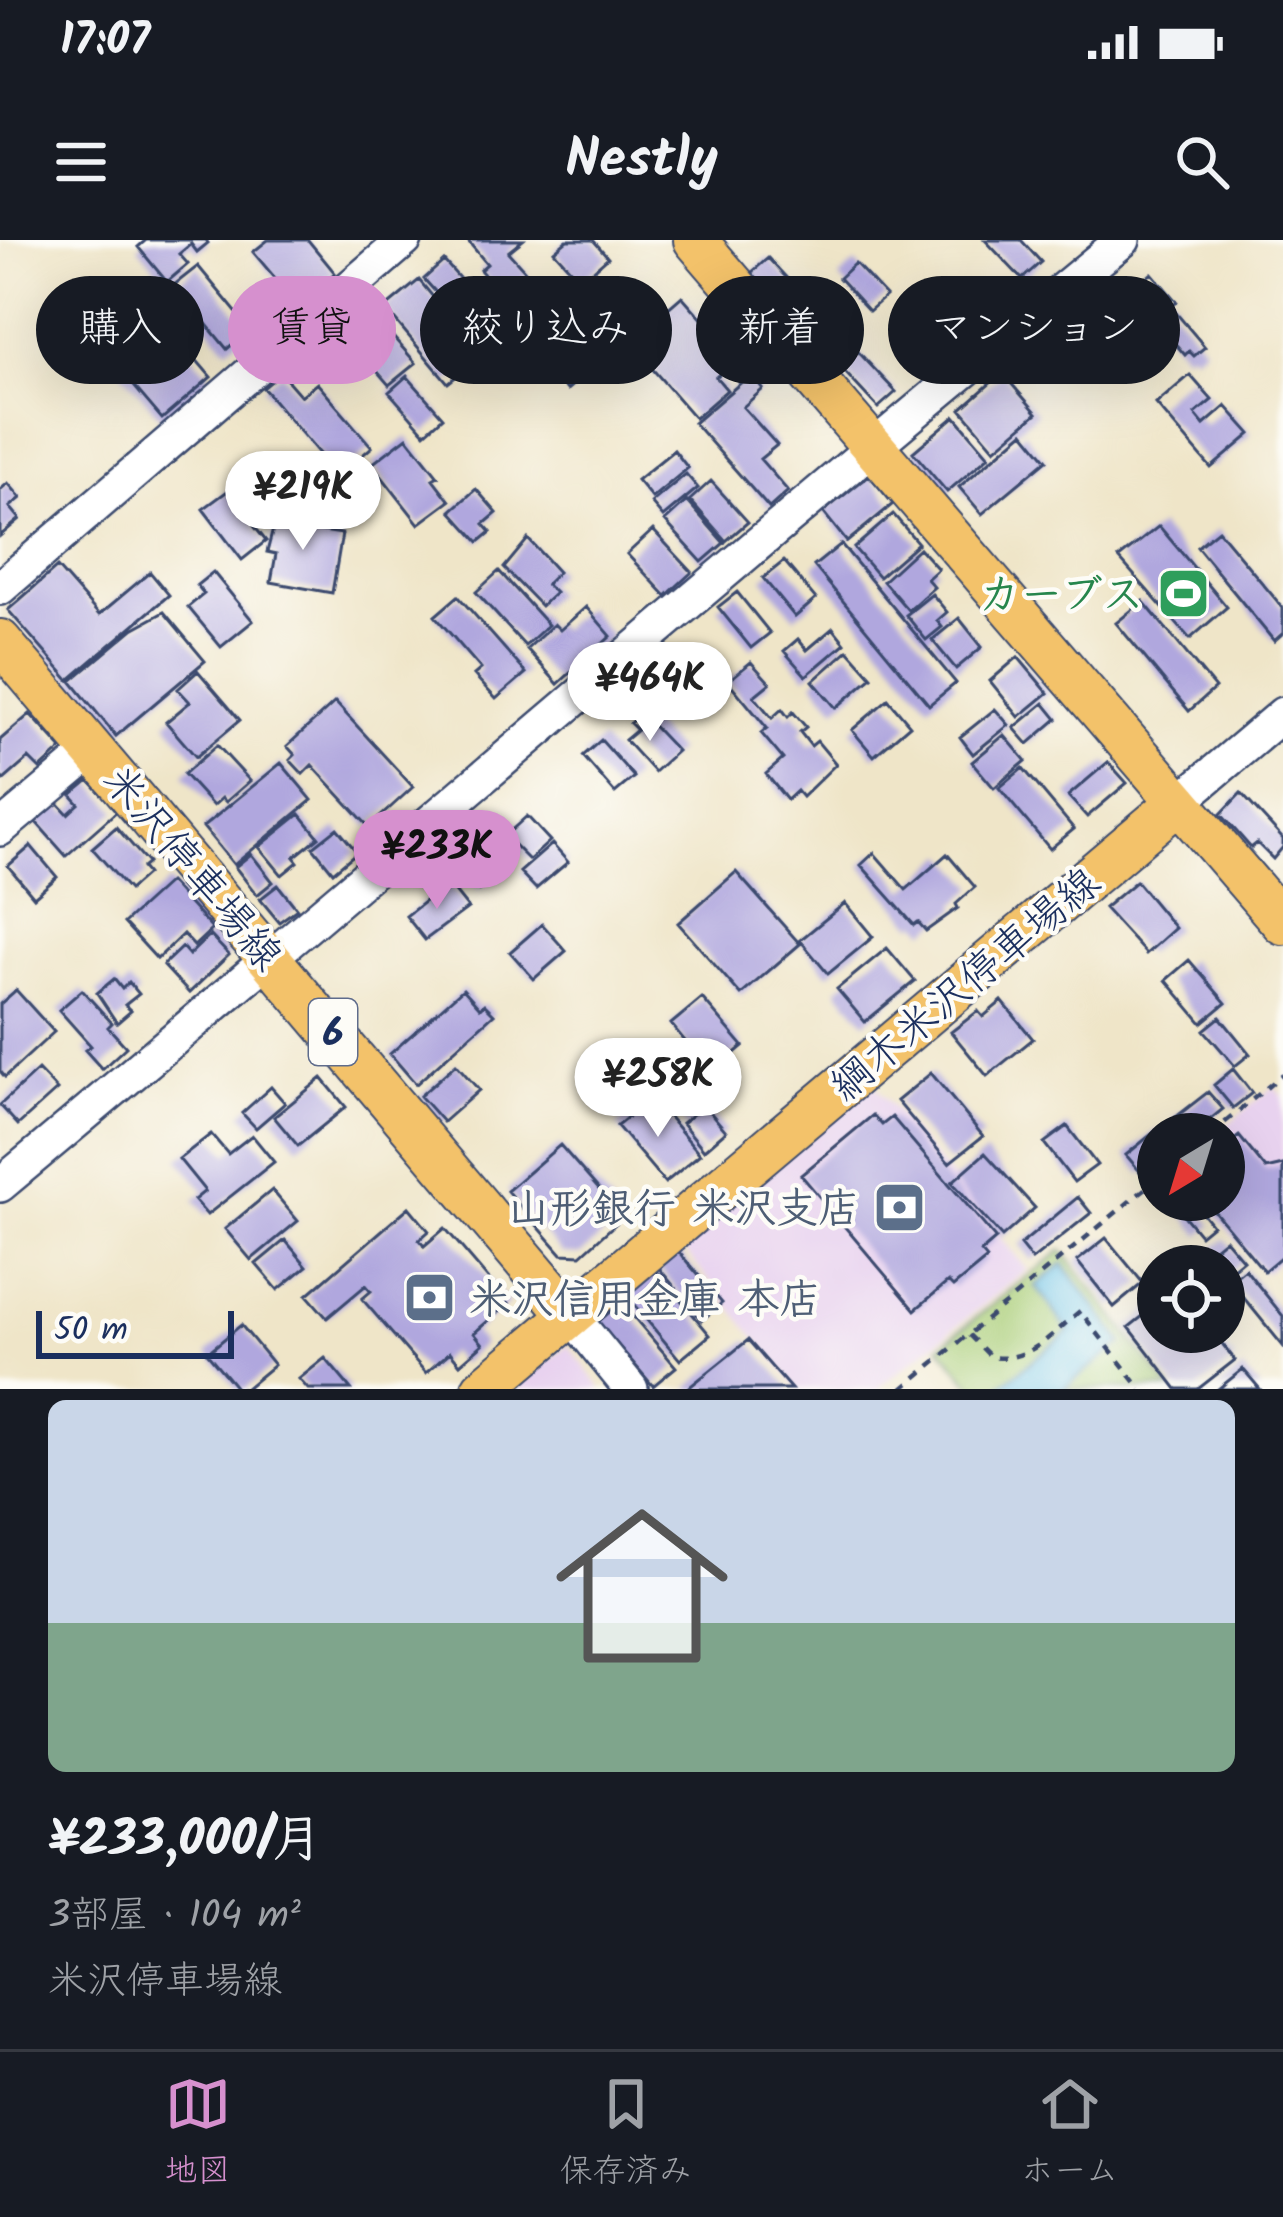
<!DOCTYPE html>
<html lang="ja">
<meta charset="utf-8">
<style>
body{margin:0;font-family:Kalam,"Klee One",sans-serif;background:#242831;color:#f1f3f6;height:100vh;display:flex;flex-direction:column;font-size:45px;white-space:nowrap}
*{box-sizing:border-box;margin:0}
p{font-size:39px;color:#9ea1a6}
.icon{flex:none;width:66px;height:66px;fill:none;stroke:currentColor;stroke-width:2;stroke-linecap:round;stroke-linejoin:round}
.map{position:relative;height:1149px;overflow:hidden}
.drawer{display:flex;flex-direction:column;background:#171b24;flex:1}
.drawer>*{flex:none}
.guide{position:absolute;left:36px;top:36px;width:1212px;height:108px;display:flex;gap:24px}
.needle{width:78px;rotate:218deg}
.controls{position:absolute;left:1137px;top:873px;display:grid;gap:24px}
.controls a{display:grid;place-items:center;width:108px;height:108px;border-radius:50%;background:#171b24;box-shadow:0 12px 48px #0002;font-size:60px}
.scale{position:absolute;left:36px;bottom:30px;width:198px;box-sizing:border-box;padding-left:12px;border:6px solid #1b2f5e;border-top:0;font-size:33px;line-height:42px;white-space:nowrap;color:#1b2f5e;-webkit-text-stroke:9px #fdfcf7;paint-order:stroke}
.price{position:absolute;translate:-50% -102px;padding:0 27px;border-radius:42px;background:#fff;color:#222;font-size:39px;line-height:78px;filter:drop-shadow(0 3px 6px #0008)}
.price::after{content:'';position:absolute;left:50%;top:72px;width:36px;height:27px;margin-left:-18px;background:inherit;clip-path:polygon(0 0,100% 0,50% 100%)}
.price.on{background:#d690ce;color:#111}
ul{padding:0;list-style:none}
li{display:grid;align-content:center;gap:24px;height:636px;padding:0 48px}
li+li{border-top:3px solid #363941}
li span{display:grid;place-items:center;height:372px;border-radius:18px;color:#555}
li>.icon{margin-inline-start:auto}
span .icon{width:216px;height:216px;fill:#fffc;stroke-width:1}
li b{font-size:51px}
.chip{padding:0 42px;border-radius:54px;background:#171b24;box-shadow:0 12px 48px #0002;font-size:42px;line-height:108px}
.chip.on{background:#d690ce;color:#111}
.status{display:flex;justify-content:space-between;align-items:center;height:84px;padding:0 60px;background:#171b24;direction:ltr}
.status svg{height:33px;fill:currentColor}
header{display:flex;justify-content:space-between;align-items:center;height:156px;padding:0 48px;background:#171b24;font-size:54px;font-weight:800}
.dock{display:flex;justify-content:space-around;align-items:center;height:168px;border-top:3px solid #363941;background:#171b24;font-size:33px;color:#9ea1a6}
.dock a{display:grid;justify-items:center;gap:6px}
.dock .on{color:#d690ce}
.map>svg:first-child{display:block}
.built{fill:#e8d2ef}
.green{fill:#a9cd77;stroke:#627e6a;stroke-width:3}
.water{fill:#69c1e6;stroke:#4278a2;stroke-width:3}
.building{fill:#b0a7de}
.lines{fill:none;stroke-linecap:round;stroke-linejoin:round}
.minor-casing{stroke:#3b4a6e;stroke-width:38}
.major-casing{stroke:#3b4a6e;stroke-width:46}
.path{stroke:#3b4a6e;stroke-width:4.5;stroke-dasharray:9 9;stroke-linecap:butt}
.minor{stroke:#fff;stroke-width:33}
.major{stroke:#f3c26a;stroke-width:42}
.labels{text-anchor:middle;stroke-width:9;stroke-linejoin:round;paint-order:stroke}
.shield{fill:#fdfcf7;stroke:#5f6c8c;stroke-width:3}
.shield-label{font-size:39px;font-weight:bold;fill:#1b2f5e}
.leisure-label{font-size:42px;font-weight:bold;fill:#27864d;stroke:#fdfcf7;text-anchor:end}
.street-label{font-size:42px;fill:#1b2f5e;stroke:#fdfcf7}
.service-label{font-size:42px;font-weight:bold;fill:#4e5e75;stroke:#fdfcf7;text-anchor:end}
</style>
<div class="status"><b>17:07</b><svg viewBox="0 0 49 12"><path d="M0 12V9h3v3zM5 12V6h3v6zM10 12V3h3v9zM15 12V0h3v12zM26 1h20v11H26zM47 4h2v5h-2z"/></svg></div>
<header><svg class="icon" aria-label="menu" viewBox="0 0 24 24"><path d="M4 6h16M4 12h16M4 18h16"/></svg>Nestly<svg class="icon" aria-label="search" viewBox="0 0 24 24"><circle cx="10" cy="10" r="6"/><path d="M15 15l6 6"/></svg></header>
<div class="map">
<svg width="1283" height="1149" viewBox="0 0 1283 1149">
<rect width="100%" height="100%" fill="#fdfcf7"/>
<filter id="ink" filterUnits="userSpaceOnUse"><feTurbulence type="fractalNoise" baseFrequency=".00833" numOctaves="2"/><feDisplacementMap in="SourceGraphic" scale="24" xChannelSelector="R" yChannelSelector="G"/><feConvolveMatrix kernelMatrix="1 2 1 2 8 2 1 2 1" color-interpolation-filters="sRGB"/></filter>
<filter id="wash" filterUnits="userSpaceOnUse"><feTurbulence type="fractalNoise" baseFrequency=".004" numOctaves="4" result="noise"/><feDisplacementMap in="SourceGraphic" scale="48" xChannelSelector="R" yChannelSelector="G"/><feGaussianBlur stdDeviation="2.7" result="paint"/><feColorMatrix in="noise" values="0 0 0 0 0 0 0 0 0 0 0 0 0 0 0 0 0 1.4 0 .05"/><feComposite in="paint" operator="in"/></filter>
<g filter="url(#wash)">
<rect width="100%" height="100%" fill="#efe5c8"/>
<path class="built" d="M873 844 1028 1030 877 1149H798L681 1007Z
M1274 846 1283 857V1017L1264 1033 1203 960H1224V894H1216Z
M568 1105 602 1149H514Z"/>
<path class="green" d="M1062 1010 1171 1149H975L940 1106Z"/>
<path class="water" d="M1063 1024 1123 1103 1063 1149H996L1069 1092 1036 1046Z"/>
<g id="blocks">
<path class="building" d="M146 0H206L208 3 197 12 191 4 179 14 188 24 167 42 138 7Z
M268 0H308L335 33 297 64 253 12Z
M467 0H523L508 12 528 34 518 42 526 51 541 38 551 49 511 83 495 64 499 61 492 51 496 48 480 30 487 24Z
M567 0H593L608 17 581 41 554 11Z
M985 0H1021L1041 22 1022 39Z
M768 18 795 47 779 63 751 33Z
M444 21 497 81 477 98 424 39Z
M855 23 886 56 869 71 839 38Z
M198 26 250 89 227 109 174 45Z
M1152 33 1177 62 1171 67 1205 107 1194 116 1189 111 1185 115 1130 51Z
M419 40 482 116 448 143 385 68Z
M800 47 827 77 807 95 780 65Z
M682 56 726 106 713 117 724 130 716 137 727 150 695 178 629 102Z
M147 62 211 137 162 179 98 104Z
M556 67 602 120 567 150 521 97Z
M831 78 849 96 826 117 809 98Z
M378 80 416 123 389 145 352 102Z
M848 101 896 152 878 168 831 117Z
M281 133 301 156 317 143 372 207 338 236 263 148Z
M1002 133 1037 173 995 209 961 169Z
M751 134 763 149 743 167 777 205 760 219 788 251 769 268 694 183Z
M1190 135 1212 160 1195 174 1204 185 1226 166 1251 194 1211 228 1156 164Z
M407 136 443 177 425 193 389 152Z
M955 176 989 216 947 252 913 212Z
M1024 192 1047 220 982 274 959 247Z
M407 197 438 236 433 239 450 261 419 284 372 224Z
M674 210 688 228 652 258 637 240Z
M686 234 698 248 663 277 651 263Z
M869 235 893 264 847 302 823 272Z
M711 241 748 282 726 301 690 260Z
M8 243 21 258 10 267 20 279 0 296V250Z
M237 244 264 279 254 286 266 301 242 320 203 269Z
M476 249 497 273 484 284 491 292 479 302 451 271Z
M687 261 724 303 702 322 665 281Z
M279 266 306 271 303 288 342 294 332 353 271 342 276 314 267 312Z
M893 274 918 303 879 337 854 308Z
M1159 286 1227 367 1190 399 1119 318Z
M653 290 692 332 666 356 627 314Z
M1218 290 1283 368V393L1274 401 1197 307Z
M528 299 558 332 546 344 555 353 541 366 504 328Z
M841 304 956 443 929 465 814 326Z
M919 308 938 329 927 339 934 347 908 370 883 341Z
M784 321 816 359 795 377 763 338Z
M57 327 99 375 150 332 169 355 69 440 8 370Z
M499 331 548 385 525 406 476 352Z
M213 332 253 381 221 407 188 367 204 354 197 345Z
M737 352 770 393 751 408 718 367Z
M932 354 947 372 937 381 942 387 926 400 906 375Z
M458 356 526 433 496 459 474 435 481 429 435 376Z
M1143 361 1215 448 1189 471 1116 383Z
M586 367 611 396 558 444 527 409 554 384 560 390Z
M164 372 205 421 116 496 71 441 133 389Z
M959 378 982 407 956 429 932 400Z
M833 388 845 403 806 436 784 411 798 399 807 410Z
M848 410 872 437 836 468 813 441Z
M1018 417 1048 453 1019 477 990 441Z
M751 422 770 443 754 456 772 478 782 469 788 477 793 472 806 487 800 492 811 506 817 501 836 524 802 557 797 551 787 560 766 534 783 519 761 493 767 488 728 441Z
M198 431 240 480 196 517 166 482 190 462 178 449Z
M888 459 910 485 874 516 852 490Z
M335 462 413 547 369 587 312 525 303 534 290 520 295 515 287 506Z
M1044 463 1057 479 1028 504 1014 488Z
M995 469 1009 485 973 514 960 497Z
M641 473 677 511 654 532 625 500 637 490 630 483Z
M30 474 62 509 40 529 29 518 4 540 0 536V500Z
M1004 495 1026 521 994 548 972 522Z
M601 500 634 537 615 553 583 516Z
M217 505 250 541 226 562 222 558 213 566 184 534Z
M1108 522 1127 543 1087 577 1068 556Z
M281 523 312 560 234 625 203 587Z
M1023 528 1074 589 1050 609 999 548Z
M89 540 117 571 66 616 36 582 57 562 68 574 79 564 71 555Z
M1241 553 1283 599V607L1273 619 1257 603 1251 608 1221 574Z
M300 574 319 597 294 617 298 622 282 635 259 607Z
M527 576 550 601 529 620 505 596Z
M116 587 148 623 142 628 147 634 129 650 92 608Z
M337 588 357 612 333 632 313 607Z
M477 603 501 631 479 650 455 621Z
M552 604 568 622 536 649 520 632Z
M31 606 57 637 34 657 8 626Z
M874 613 906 650 947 614 975 647 956 664 958 668 926 691 918 682 914 685 861 625Z
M251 614 273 642 257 655 235 627Z
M736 632 800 704 741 755 678 683Z
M1136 641 1175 688 1146 714 1104 668Z
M169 642 212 689 194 706 183 694 157 719 124 683Z
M448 643 468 668 425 700 406 676Z
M278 645 297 669 279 682 260 659Z
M845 663 873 697 828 734 800 700Z
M542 684 566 711 534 739 510 712Z
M210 695 229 715 189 753 163 725 182 707 189 715Z
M887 708 915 741 865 782 837 749Z
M1189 720 1226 763 1202 783 1166 740Z
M114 739 122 749 129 742 139 754 125 765 131 771 117 783 97 753Z
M463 749 480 768 484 764 494 774 416 844 390 814Z
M16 750 54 792 5 837 0 831V764Z
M82 750 112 783 108 787 126 807 102 829 85 810 91 806 59 770Z
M702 758 743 806 711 833 671 784Z
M1002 761 1033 799 987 836 951 792 978 771 983 777Z
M1220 777 1250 814 1235 826 1204 790Z
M456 824 479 850 443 882 420 856Z
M672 824 695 851 670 872 648 845Z
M1233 829 1252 853 1233 868 1214 845Z
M38 830 57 850 18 885 0 865Z
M931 833 983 896 949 923 897 861Z
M322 838 346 867 298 906 274 877Z
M271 847 285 863 256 888 242 873Z
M1208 852 1223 869 1192 894H1183L1172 880Z
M652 857 700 914 665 943 617 886Z
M704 865 726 891 704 910 682 883Z
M873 875 882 885 892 877 996 999 981 1012 987 1019 953 1047 948 1042 915 1070 801 935Z
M1067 886 1097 925 1074 942 1044 903Z
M1158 889V921L1142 934 1126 915Z
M211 894 228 914 252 895 274 922 207 975 194 960 205 951 179 919Z
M1239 896 1266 929 1283 925V1015L1264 1031 1205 960H1224V908Z
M560 905 623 977 581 1015 562 1014 507 951Z
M985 913 1035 968 1002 997 952 942Z
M272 950 298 981 251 1020 225 989Z
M1078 957 1091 973 1032 1020 1020 1005Z
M1171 960H1192L1212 985 1200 995Z
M409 967 429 991 419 1000 424 1006 445 988 509 1063 474 1093 483 1104 460 1124 450 1112 426 1133 362 1059 371 1051 366 1045 327 1078 307 1055Z
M1106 998 1143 1043 1114 1067 1077 1021Z
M1225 999 1243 1020 1224 1036V1026H1202L1198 1021Z
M285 1000 307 1026 278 1050 256 1024Z
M677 1010 722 1063 702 1080 658 1027Z
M655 1029 710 1095 680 1120 625 1054Z
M1245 1029 1283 1076V1106L1230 1041Z
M621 1062 676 1127 653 1146 598 1082Z
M1158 1064V1092H1213L1235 1120 1198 1149H1177L1129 1087Z
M241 1085 274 1125 245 1149H237L207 1113Z
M748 1100 791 1149H687Z
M325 1118 351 1149H308L299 1139Z
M1243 1129 1260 1149H1218Z"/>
</g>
</g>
<g filter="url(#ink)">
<use href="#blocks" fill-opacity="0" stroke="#3b4a6e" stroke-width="3"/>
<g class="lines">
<defs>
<path id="minor" d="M0 348 405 0
M1179 562 1283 474
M0 589 94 510
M0 945C376 632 744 310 1123 0
M571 1075 631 1149"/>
<path id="major" d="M695 0 1283 683
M0 401 571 1075
M483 1149 1179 562"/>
</defs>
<use href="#minor" class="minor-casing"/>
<use href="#major" class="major-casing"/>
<path class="path" d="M1211 894 1283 834
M969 1095 991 1117C1029 1123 1053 1093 1080 1071L1141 1149
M902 1149 1158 938"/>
<use href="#minor" class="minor"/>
<use href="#major" class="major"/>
</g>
</g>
<defs>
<symbol id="stadium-square" viewBox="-11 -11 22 22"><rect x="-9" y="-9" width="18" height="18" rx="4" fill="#2e9e5b" stroke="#fdfcf7"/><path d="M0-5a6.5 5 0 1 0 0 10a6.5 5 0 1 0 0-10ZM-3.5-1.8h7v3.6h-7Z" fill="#fff"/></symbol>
<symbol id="bank-square" viewBox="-11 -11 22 22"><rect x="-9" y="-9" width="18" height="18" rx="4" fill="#5c6f8a" stroke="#fdfcf7"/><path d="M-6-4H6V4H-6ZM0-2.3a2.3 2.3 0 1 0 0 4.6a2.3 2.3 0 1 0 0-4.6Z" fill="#fff"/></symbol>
</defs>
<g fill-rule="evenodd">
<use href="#stadium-square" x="1154" y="324" width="59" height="59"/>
<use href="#bank-square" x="870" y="938" width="59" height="59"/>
<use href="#bank-square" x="400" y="1028" width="59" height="59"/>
</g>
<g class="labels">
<rect class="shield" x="309" y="759" width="48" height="66" rx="9"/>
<g class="shield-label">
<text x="333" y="806">6</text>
</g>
<g class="leisure-label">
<text x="1144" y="368">カーブス</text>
</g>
<g class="street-label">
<text transform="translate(194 627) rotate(50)" y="15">米沢停車場線</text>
<text transform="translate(964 743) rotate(-40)" y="15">綱木米沢停車場線</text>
</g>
<g class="service-label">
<text x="860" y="982">山形銀行 米沢支店</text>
<text x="469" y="1073" text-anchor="start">米沢信用金庫 本店</text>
</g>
</g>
</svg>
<div class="controls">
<a><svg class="needle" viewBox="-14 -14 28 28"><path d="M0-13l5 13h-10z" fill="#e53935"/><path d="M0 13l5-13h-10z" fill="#9ea1a6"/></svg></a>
<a><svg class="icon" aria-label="locate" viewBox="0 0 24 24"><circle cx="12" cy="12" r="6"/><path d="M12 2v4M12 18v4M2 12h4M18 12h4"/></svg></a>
</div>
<div class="scale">50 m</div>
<b class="price" style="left:303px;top:313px">¥219K</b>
<b class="price" style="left:650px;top:504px">¥464K</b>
<b class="price on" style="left:437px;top:672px">¥233K</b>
<b class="price" style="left:658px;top:900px">¥258K</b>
<div class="guide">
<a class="chip">購入</a>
<a class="chip on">賃貸</a>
<a class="chip">絞り込み</a>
<a class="chip">新着</a>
<a class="chip">マンション</a>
</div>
</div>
<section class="drawer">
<ul>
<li><span style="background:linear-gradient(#c9d6e8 60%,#7fa58c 0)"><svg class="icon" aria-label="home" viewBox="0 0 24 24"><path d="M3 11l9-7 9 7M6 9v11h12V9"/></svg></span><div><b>¥233,000/月</b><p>3部屋 · 104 m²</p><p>米沢停車場線</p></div></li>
</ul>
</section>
<nav class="dock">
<a class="on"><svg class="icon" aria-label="map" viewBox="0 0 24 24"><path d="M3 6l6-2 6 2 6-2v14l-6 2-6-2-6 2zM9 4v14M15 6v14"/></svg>地図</a>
<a><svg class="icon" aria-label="saved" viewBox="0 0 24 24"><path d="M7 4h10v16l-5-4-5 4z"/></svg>保存済み</a>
<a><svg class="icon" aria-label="home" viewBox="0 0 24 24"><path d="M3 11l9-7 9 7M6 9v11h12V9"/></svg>ホーム</a>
</nav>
